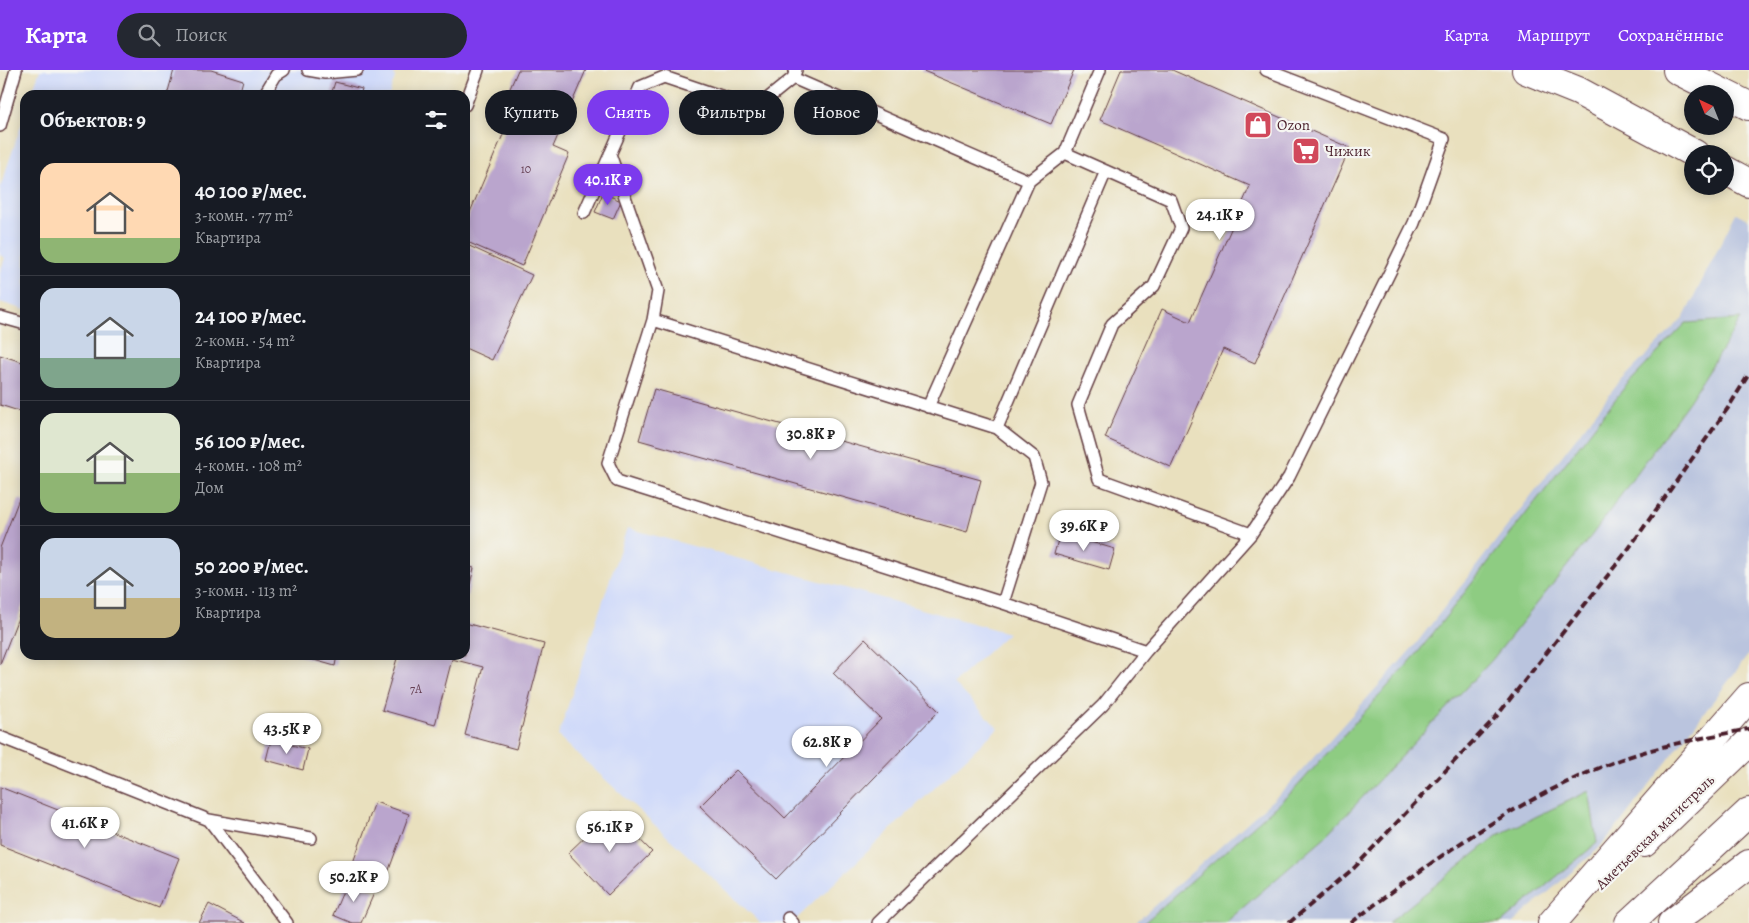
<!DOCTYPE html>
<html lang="ru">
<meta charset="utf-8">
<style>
body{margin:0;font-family:Alegreya,serif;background:#242831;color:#f1f3f6;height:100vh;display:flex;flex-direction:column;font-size:19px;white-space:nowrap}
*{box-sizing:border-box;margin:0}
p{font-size:16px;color:#9ea1a6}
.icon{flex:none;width:28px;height:28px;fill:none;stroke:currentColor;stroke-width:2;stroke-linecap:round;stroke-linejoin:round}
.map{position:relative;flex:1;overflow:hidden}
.drawer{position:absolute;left:20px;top:20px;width:450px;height:570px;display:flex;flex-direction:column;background:#171b24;border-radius:15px;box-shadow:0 2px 12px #0003}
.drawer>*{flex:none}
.banner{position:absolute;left:485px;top:20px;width:475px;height:45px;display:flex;gap:10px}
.needle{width:32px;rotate:317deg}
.buttons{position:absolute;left:1684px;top:15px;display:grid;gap:10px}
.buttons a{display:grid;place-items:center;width:50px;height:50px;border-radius:50%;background:#171b24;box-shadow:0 2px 12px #0003;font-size:25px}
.price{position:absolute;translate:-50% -42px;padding:0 11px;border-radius:18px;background:#fff;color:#222;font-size:16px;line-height:32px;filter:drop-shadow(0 1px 2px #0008)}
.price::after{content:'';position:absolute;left:50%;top:30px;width:15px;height:11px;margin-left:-8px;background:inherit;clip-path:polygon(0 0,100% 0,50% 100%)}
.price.selected{background:#7c3aed;color:#fff}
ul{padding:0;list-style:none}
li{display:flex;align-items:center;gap:15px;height:125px;padding:0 20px}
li+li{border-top:1px solid #363941}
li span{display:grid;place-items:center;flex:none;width:140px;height:100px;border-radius:15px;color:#555}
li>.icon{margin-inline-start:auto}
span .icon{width:60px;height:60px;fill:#fffc;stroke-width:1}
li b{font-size:21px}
h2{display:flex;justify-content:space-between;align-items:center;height:60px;padding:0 20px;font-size:21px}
.tag{padding:0 18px;border-radius:22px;background:#171b24;box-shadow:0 2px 12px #0003;font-size:18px;line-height:45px}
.tag.selected{background:#7c3aed;color:#fff}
header{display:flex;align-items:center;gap:30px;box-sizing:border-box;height:70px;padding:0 25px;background:#7c3aed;color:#fff}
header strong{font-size:24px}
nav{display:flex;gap:28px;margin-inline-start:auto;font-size:18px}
.search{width:350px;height:45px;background:#242831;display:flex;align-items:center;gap:12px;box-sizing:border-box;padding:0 18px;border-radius:28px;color:#9ea1a6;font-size:19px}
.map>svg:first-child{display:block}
.built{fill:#d0daf9}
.industrial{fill:#bac4de}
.green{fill:#8ecc82;stroke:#6c7656}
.building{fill:#baa5cd}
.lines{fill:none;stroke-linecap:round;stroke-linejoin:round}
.lane-casing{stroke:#623c41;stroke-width:14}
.primary-casing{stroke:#623c41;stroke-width:30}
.lane{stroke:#fff;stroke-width:11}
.primary{stroke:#fff;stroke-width:28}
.rail{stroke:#4a1f2b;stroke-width:4;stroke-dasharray:8 4;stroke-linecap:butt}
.labels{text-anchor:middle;stroke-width:4.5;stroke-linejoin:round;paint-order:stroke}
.number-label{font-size:12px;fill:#664054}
.poi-label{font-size:15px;fill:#4a1f2b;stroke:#f6f6f2;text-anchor:start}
.street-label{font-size:15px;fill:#4a1f2b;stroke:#f6f6f2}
</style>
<header>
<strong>Карта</strong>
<div class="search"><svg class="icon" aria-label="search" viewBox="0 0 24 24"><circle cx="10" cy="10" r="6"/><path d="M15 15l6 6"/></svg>Поиск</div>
<nav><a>Карта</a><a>Маршрут</a><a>Сохранённые</a></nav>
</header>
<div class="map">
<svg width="1749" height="853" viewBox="0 0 1749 853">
<rect width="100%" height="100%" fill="#f6f6f2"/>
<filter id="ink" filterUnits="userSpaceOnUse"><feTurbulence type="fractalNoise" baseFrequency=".02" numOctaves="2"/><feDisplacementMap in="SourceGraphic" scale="10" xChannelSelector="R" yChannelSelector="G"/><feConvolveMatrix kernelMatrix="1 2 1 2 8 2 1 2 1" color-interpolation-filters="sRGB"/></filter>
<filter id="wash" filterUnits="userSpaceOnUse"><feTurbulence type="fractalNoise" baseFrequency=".0096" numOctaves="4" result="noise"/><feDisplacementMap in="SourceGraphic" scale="20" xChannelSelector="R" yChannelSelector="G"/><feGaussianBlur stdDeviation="1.12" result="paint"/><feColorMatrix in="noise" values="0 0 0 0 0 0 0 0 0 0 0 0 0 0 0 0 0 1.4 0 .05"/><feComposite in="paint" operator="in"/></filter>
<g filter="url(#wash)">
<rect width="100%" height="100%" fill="#e9e0be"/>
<path class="built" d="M40 0H392L395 7 389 25H31Z
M25 44V240L0 232V202L5 188 0 185V118Z
M627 458 1008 563 954 613 998 658 792 853H761L558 666Z"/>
<path class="industrial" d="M1736 143 1749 150V584L1621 752 1598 779 1513 853H1135L1286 718 1415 575 1617 315 1684 247Z"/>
<path class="green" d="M1741 249 1690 330 1592 465 1492 590 1326 766 1225 853H1144L1294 720 1416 585 1624 318 1686 253Z
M1589 721 1597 773 1501 853H1388L1498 765Z"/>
<g id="blocks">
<path class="building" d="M174 0H211L243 10 239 25H167Z
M518 0H586L553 77 569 84 522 196 465 171V154L505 60 494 55Z
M921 0H1074L1051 54Z
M1121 0H1172L1350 78 1255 293 1223 279 1171 397 1105 368 1162 239 1190 252 1250 116 1100 50Z
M335 12 362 19 360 25H331Z
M603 123 621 131 613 149 595 142Z
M465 174 532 205 492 290 465 278Z
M0 285 25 293V343L0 335Z
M654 319 981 410 967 462 639 370Z
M19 429 25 431V530L0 594V478Z
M1060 463 1115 479 1109 500 1054 484Z
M465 496 474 498 466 530H465Z
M465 553 544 574 516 679 465 665 483 597 452 589 435 655 382 640 398 585H465Z
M865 569 939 641 776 809 700 736 736 700 785 748 881 649 833 603Z
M296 585H337L335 596Z
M271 670 308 679 303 700 266 690Z
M0 717 179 788 159 838 0 775Z
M375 732 409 744 385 811 351 798Z
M612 741 652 782 608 825 568 783Z
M348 810 375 821 361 853H352L333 845Z
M209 834 245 853H199Z"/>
</g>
</g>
<g filter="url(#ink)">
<use href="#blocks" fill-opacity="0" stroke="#623c41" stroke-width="1"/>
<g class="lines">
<defs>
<path id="lane" d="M308 0 325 3 357 0
M793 8 1029 111 1065 83 1100 0
M264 25 276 5 284 0
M465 35 478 0
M0 56 16 0
M1065 83 1171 130 1181 158 1154 216 1112 254 1078 335 1099 409 1251 464
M610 84 658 221 653 250 608 393 617 411 1003 533 1146 581
M584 143 640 17 664 7 756 38 793 8 796 0
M0 247 25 254
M653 250 997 358 1034 387 1041 412 1003 533
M928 337 1029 111
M997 358 1106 101
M0 667 209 750 287 853
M209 750 311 768
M788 848 793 853
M878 853 1103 635 1146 581 1251 464 1289 407 1414 153 1444 69 1266 0"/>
<path id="primary" d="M1526 0 1578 21 1695 84
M1677 0 1749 36
M1725 100 1749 113
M1644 773 1749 672
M1552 853 1749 627
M1629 853 1749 742
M1672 853 1749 794"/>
</defs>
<use href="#lane" class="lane-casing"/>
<use href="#primary" class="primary-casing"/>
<use href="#lane" class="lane"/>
<use href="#primary" class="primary"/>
<path class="rail" d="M1289 853 1354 798 1496 647 1627 481 1728 338 1749 304
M1351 853C1431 791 1514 731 1609 694 1654 676 1702 668 1749 659"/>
</g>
</g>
<defs>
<symbol id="shop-square" viewBox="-11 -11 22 22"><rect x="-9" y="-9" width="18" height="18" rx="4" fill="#d1495b" stroke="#f6f6f2"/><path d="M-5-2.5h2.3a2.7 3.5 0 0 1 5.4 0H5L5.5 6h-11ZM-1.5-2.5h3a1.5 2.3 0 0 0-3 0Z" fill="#fff"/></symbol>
<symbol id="supermarket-square" viewBox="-11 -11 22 22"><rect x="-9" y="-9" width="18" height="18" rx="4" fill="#d1495b" stroke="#f6f6f2"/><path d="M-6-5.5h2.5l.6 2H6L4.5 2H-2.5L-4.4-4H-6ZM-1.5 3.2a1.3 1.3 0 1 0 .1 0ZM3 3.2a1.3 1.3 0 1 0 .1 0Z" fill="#fff"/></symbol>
</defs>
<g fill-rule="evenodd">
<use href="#shop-square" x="1242" y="39" width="32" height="32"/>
<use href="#supermarket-square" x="1290" y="65" width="32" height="32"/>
</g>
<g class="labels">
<g class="number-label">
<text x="526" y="103">10</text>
<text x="416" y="623">7А</text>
</g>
<g class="poi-label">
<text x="1277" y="60">Ozon</text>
<text x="1325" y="86">Чижик</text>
</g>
<g class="street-label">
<text transform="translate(1655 762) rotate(-44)" y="5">Аметьевская магистраль</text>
</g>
</g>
</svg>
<div class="buttons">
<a><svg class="needle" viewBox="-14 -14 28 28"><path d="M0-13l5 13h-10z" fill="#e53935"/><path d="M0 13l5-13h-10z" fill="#9ea1a6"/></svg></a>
<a><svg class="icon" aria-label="locate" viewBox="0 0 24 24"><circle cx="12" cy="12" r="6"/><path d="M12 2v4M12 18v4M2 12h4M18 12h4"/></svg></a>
</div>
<b class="price selected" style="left:608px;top:136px">40.1K ₽</b>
<b class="price" style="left:1220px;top:171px">24.1K ₽</b>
<b class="price" style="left:811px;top:390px">30.8K ₽</b>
<b class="price" style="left:1084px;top:482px">39.6K ₽</b>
<b class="price" style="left:287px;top:685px">43.5K ₽</b>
<b class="price" style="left:827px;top:698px">62.8K ₽</b>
<b class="price" style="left:85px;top:779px">41.6K ₽</b>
<b class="price" style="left:610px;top:783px">56.1K ₽</b>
<b class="price" style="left:354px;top:833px">50.2K ₽</b>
<div class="banner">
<a class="tag">Купить</a>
<a class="tag selected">Снять</a>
<a class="tag">Фильтры</a>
<a class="tag">Новое</a>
</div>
<section class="drawer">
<h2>Объектов: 9<svg class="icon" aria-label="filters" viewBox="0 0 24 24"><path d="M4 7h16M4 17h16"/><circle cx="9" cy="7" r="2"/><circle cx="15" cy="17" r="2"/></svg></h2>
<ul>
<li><span style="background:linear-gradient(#ffd9b3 75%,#8fb573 0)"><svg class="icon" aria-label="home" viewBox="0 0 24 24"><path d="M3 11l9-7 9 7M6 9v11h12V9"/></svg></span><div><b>40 100 ₽/мес.</b><p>3-комн. · 77 m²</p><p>Квартира</p></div></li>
<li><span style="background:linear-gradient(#c9d6e8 70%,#7fa58c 0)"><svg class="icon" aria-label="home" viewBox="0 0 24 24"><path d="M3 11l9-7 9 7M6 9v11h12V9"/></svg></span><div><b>24 100 ₽/мес.</b><p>2-комн. · 54 m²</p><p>Квартира</p></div></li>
<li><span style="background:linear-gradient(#dfe7d0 60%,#8fb573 0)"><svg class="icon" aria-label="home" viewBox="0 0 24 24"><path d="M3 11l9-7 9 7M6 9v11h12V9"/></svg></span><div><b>56 100 ₽/мес.</b><p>4-комн. · 108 m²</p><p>Дом</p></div></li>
<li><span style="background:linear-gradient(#c9d6e8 60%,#c2b280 0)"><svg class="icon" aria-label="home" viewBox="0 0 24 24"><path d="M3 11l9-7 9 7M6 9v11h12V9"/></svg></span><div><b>50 200 ₽/мес.</b><p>3-комн. · 113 m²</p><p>Квартира</p></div></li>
</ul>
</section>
</div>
